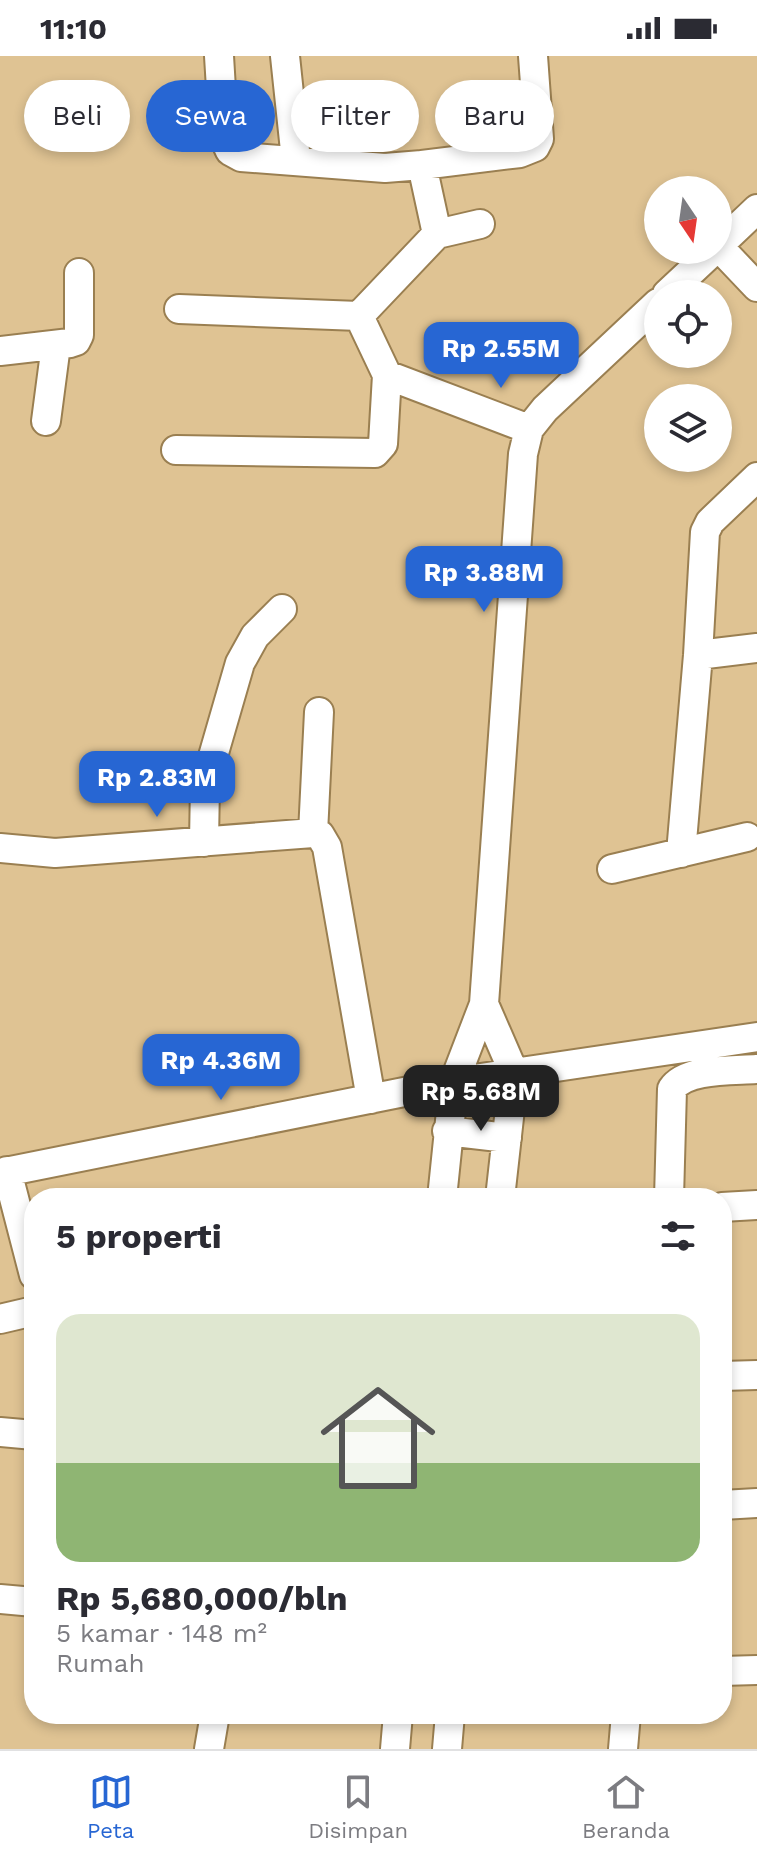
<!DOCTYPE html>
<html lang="id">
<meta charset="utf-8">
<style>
body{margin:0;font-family:"Work Sans",sans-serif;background:#f7f7f7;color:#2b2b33;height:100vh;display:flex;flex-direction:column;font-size:30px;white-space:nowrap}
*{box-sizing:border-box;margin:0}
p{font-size:26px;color:#7c7c81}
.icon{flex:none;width:44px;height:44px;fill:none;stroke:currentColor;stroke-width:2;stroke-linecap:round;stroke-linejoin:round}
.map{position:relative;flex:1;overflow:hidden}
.side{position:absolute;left:24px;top:1132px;width:708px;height:536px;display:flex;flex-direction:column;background:#fff;border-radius:32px;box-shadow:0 4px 12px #0003}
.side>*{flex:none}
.guide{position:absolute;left:24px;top:24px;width:710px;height:72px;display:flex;gap:16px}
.needle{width:52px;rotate:167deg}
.controls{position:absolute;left:644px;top:120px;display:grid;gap:16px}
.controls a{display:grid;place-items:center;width:88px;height:88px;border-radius:50%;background:#fff;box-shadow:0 4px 12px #0003;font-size:40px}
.price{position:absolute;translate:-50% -68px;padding:0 18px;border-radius:16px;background:#2766d3;color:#fff;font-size:26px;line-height:52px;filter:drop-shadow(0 2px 4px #0008)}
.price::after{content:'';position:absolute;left:50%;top:48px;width:24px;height:18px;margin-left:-12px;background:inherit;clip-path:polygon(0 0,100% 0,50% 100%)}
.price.active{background:#222;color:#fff}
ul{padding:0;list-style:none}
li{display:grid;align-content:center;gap:16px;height:424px;padding:0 32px}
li+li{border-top:2px solid #e1e1e2}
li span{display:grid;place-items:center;height:248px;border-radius:24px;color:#555}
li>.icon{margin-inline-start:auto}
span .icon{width:144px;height:144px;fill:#fffc;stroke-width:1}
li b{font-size:34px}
h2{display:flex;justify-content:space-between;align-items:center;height:96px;padding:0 32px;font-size:34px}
.pill{padding:0 28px;border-radius:36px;background:#fff;box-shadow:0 4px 12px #0003;font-size:28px;line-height:72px}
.pill.active{background:#2766d3;color:#fff}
.status{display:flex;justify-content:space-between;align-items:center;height:56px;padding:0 40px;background:#fff;direction:ltr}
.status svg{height:22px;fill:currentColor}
.tab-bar{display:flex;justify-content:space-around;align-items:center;height:112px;border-top:2px solid #e1e1e2;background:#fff;font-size:22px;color:#7c7c81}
.tab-bar a{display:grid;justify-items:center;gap:4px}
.tab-bar .active{color:#2766d3}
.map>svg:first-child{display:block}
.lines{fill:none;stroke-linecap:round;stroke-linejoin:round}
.street-casing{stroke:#9a7f51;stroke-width:32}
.street{stroke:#fff;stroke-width:28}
</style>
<div class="status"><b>11:10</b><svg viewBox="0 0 49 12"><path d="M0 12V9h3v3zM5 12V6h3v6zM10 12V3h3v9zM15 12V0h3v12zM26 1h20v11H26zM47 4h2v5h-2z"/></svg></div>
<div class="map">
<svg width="757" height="1693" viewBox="0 0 757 1693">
<rect width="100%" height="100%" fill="#dfc393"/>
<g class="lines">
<defs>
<path id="street" d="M219 0 224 82 230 95 241 101 385 112 422 109 437 178
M285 0 296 104
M422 109 520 97 535 91 539 83 533 0
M718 190 757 231
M718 190 757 153
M667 238 714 194
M179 253 359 260 437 178 480 168
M0 295 70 287 76 285 79 279V217
M387 319 529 373
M46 365 56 289
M176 394 375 397 383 388 387 319 359 260
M698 599 757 592
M313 777 319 656
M204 786 205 728 240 607 255 580 282 553
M0 792 55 797 313 777 320 779 327 791 371 1043
M681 797 698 599 705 476 710 466 757 421
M612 813 747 781
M484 948 514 1017 500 1142
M447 1075 507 1082
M7 1115 34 1219
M0 1117 454 1026 757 981
M442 1142 454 1026 484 948 523 398 529 373 545 353 658 247
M669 1142 672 1033C686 1012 733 1015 757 1013
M722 1151 757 1149
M0 1263 34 1255
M722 1320 757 1319
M0 1376 34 1379
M722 1449 757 1447
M0 1543 34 1546
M722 1615 757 1614
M209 1693 215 1658
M395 1693 398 1658
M447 1693 450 1658
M623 1693 626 1658"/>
</defs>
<use href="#street" class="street-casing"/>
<use href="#street" class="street"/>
</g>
</svg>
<div class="controls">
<a><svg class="needle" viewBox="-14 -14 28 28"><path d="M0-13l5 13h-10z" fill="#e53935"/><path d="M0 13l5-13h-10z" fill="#7c7c81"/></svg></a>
<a><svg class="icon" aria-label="locate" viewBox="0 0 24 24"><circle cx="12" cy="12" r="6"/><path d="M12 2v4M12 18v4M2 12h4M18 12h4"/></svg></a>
<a><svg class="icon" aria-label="layers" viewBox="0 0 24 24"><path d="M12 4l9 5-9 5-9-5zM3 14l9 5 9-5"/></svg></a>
</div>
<b class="price" style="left:501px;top:334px">Rp 2.55M</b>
<b class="price" style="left:484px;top:558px">Rp 3.88M</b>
<b class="price" style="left:157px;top:763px">Rp 2.83M</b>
<b class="price" style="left:221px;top:1046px">Rp 4.36M</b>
<b class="price active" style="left:481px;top:1077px">Rp 5.68M</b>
<div class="guide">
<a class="pill">Beli</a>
<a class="pill active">Sewa</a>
<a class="pill">Filter</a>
<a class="pill">Baru</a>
</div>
<section class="side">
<h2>5 properti<svg class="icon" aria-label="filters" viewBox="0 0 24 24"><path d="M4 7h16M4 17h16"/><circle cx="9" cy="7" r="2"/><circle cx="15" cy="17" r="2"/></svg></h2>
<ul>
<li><span style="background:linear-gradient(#dfe7d0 60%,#8fb573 0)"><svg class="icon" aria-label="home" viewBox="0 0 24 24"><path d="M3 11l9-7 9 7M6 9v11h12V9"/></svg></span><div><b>Rp 5,680,000/bln</b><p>5 kamar · 148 m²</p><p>Rumah</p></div></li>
</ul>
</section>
</div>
<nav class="tab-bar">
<a class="active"><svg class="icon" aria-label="map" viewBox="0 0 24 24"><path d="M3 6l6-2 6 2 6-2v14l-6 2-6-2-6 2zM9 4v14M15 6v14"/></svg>Peta</a>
<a><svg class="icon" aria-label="saved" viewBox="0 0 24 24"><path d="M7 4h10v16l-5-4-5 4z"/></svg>Disimpan</a>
<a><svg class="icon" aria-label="home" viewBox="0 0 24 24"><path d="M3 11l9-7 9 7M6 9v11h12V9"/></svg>Beranda</a>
</nav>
